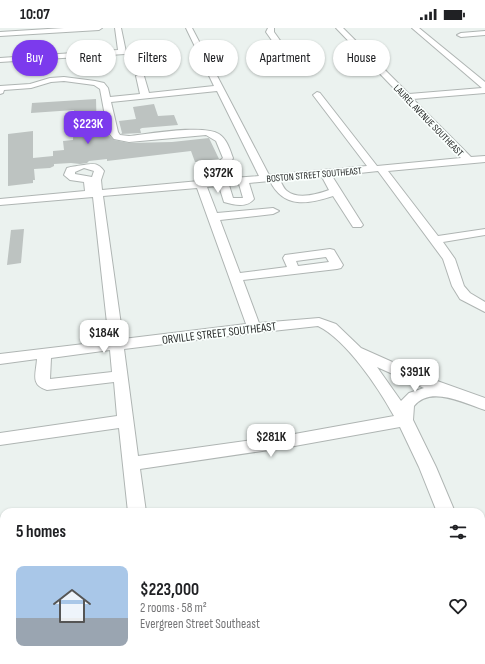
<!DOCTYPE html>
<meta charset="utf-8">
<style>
body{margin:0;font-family:"Sofia Sans Condensed",sans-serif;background:#f6f6f6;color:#202124;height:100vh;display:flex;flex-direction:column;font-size:15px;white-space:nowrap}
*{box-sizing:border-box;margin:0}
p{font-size:13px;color:#757577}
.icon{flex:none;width:22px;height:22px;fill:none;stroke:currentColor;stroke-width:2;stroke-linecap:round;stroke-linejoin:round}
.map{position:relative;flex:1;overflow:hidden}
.sheet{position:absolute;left:0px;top:480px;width:485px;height:156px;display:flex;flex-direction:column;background:#fff;border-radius:12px 12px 0 0;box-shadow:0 1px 3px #0004}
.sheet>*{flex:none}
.banner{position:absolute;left:12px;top:12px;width:461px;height:36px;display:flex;gap:8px}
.price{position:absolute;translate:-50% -34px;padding:0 9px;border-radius:8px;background:#fff;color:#222;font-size:13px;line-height:26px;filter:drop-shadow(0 1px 2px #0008)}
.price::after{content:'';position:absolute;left:50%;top:24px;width:12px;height:9px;margin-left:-6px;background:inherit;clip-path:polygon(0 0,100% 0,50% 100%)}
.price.current{background:#7c3aed;color:#fff}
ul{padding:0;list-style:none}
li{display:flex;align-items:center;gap:12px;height:100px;padding:0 16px}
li+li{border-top:1px solid #e0e0e0}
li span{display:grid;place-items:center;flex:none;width:112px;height:80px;border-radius:8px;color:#555}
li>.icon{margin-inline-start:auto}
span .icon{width:48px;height:48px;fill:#fffc;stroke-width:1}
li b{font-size:17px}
h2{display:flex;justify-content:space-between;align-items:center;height:48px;padding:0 16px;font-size:17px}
.chip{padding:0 14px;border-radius:18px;background:#fff;box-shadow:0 1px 3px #0004;font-size:14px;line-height:36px}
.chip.current{background:#7c3aed;color:#fff}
.status{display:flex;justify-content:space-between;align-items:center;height:28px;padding:0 20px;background:#fff;direction:ltr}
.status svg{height:11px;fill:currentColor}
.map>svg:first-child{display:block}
.building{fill:#bdc3c1}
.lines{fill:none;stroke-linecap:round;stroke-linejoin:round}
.minor-casing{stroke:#afb5b3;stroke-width:2}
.minor{fill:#fff;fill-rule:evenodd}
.labels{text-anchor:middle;stroke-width:3.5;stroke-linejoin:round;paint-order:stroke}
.far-street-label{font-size:10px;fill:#1e201f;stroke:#fafffd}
.street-label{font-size:12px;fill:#1e201f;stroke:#fafffd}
</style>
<div class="status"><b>10:07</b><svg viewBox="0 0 49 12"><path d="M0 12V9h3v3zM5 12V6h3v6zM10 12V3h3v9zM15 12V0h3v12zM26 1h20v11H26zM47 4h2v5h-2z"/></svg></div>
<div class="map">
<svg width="485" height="636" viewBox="0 0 485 636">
<rect width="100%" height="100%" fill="#ebf2ef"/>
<path class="building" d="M96 71 97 108 108 107 114 112 129 115 172 114 209 110 219 131 195 134 191 123 107 133V131L89 133 87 135 80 136 71 135 54 136V138L50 140 34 141 35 152H33V155L8 158V106L33 103V130L53 128V123L64 122 63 113 73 112 74 82 31 85 32 75Z
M154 76 158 88 174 87 178 97 142 100 140 101 141 105 121 106 122 105 119 93 136 91 133 79Z
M24 201 21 235 7 237 11 202Z"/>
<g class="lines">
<defs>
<path id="minor" d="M64 0H102L99 2 0 8V4Z
M115 0H121L126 24 125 26 0 34V30L118 22Z
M186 0H192L269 147 367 138 313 67 317 64 320 65 377 138 461 130 336 0H343L409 66 482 60 412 0H419L485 54V65L413 71 471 129 485 128V134L388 143 438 208 485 201V207L443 214 455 231 464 258 470 265 485 274V284L460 271 452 258 443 231 378 143 332 148 363 197 361 199H353L333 168C308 176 284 181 270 153L249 155 254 171C247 180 234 177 224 174L219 158 207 159 217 185 273 180 279 183 273 186 220 192 240 245 287 239 283 230 285 227 330 221 334 222 343 237 341 240 337 241 243 252 259 295 319 290 336 296 361 320 426 349 485 370V382C465 376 431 357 414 378L413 392 436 439 455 484H437L419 439 400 399 289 419 140 441 146 484H128L119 400 0 417V405L117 388 114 354 47 362C30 357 36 346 37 331L0 336V326L109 313 93 169 0 177V171L85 163 84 154 70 152 64 147 67 140C74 138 78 138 84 137 93 136 97 134 104 143L101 152 102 162 210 152 205 138 206 136 218 134 223 130 216 113 206 107 129 114 114 111 108 104 100 61 94 57 64 53 51 54 31 60 4 62 3 65 0 66V58L30 56 50 50 64 49 95 53 104 55 108 60 110 69 140 66 136 48 140 46 144 48 149 65 214 58ZM217 63 259 148 220 151 216 140 231 135 233 130C230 122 227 111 219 106 204 96 148 106 129 108L120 107 118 104 111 74ZM84 140 94 143 92 149 75 146V144ZM322 149 329 162C318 166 298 172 287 163 284 161 282 156 280 152ZM239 156 243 170H233L229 157ZM197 160 246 296 123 311 103 168ZM326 229 329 234 298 238 296 233ZM318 298C347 312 379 361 394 388L289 407 138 428 124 321 254 305ZM110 322 112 344 50 351 51 330ZM377 339 424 360 409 365 401 373Z
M268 0H274V4L299 39 298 41H292L266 4Z
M485 3V7L461 9 457 7 461 5Z
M4 623V632H20L19 636H0V624Z
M145 632H165L167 636H145Z
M371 632H393L395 636H372Z"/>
</defs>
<use href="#minor" class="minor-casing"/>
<use href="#minor" class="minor"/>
</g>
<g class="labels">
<g class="far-street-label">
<text transform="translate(429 92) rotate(46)" y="4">LAUREL AVENUE SOUTHEAST</text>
<text transform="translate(314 146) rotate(-5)" y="4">BOSTON STREET SOUTHEAST</text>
</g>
<g class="street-label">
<text transform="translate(219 305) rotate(-7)" y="4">ORVILLE STREET SOUTHEAST</text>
</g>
</g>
</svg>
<b class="price current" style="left:88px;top:117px">$223K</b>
<b class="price" style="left:218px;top:166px">$372K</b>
<b class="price" style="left:104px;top:326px">$184K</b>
<b class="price" style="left:415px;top:365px">$391K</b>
<b class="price" style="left:271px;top:430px">$281K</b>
<div class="banner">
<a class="chip current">Buy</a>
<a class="chip">Rent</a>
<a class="chip">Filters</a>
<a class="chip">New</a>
<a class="chip">Apartment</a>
<a class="chip">House</a>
</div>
<section class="sheet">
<h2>5 homes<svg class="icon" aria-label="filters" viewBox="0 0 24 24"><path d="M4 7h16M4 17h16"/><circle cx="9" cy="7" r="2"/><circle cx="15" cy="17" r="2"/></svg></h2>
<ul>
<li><span style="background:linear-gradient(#a9c7e8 65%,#9aa5b1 0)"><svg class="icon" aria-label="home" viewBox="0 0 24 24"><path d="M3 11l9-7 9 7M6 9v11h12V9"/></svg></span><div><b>$223,000</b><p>2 rooms · 58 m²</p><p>Evergreen Street Southeast</p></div><svg class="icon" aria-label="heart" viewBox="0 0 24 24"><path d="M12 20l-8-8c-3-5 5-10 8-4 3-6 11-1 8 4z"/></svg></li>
</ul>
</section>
</div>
